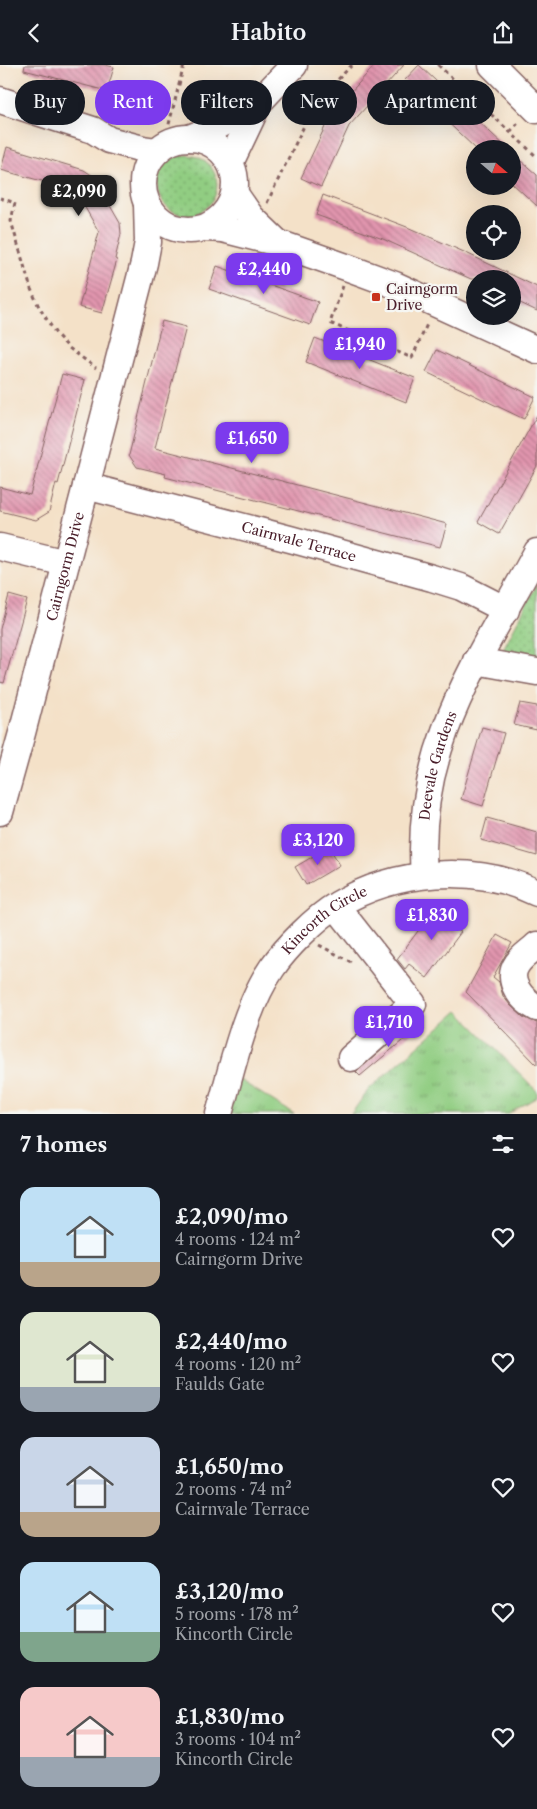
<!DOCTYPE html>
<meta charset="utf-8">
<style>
body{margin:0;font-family:"Libre Caslon Text",serif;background:#20242c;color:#f1f3f6;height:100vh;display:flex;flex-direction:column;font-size:19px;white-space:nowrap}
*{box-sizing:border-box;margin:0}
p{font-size:16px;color:#9ea1a6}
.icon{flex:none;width:28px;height:28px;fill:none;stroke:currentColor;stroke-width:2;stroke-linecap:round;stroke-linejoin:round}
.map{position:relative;height:1049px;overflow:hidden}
.drawer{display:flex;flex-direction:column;background:#171b24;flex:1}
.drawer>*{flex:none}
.top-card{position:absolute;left:15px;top:15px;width:508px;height:45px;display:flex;gap:10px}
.needle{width:32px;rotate:110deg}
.buttons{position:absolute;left:466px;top:75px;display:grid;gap:10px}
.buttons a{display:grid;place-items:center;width:55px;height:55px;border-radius:50%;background:#171b24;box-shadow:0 5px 20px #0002;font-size:25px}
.price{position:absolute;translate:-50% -42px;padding:0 11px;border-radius:10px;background:#7c3aed;color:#fff;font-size:16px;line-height:32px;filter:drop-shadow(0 1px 2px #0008)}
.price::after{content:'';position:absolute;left:50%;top:30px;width:15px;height:11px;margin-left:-8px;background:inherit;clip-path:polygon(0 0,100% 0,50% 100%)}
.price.current{background:#222;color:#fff}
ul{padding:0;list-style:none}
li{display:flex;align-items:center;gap:15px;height:125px;padding:0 20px}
li span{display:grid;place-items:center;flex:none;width:140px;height:100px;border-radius:15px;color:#555}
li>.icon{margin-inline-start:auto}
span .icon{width:60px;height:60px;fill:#fffc;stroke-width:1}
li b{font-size:21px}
h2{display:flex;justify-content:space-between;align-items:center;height:60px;padding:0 20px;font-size:21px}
.chip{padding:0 18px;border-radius:22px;background:#171b24;box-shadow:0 5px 20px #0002;font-size:18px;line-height:45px}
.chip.current{background:#7c3aed;color:#fff}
header{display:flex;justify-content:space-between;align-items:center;height:65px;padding:0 20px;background:#171b24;font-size:22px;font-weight:600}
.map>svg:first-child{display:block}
.grass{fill:url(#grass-dots);stroke:#6e7656}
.park{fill:url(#park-tufts);stroke:#6e7656}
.building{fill:url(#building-back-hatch)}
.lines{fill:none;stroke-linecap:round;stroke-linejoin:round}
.minor-casing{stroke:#866362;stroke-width:29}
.path{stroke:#866362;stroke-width:3;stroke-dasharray:4 4;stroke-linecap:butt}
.minor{stroke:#fff;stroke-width:26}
.poi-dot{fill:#c8321e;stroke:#f6f6f2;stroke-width:2}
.labels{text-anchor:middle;stroke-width:4.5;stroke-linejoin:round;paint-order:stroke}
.poi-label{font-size:14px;fill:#4a1f2b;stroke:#f6f6f2;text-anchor:start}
.street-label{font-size:14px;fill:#4a1f2b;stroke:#f6f6f2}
</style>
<header><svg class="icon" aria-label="back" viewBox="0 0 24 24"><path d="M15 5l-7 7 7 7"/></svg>Habito<svg class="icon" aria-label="share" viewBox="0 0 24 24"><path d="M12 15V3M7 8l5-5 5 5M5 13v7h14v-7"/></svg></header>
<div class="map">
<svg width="537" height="1049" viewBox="0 0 537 1049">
<defs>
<pattern id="grass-dots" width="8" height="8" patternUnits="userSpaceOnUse" patternTransform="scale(1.25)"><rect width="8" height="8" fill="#91cd82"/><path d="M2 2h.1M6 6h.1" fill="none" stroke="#78a66b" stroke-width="1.8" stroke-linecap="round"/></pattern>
<pattern id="park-tufts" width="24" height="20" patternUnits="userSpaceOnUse" patternTransform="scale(1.25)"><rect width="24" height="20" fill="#91cd82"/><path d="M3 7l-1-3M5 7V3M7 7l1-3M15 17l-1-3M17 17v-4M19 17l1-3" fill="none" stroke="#78a66b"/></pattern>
<pattern id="building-back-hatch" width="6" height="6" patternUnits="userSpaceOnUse" patternTransform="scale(1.25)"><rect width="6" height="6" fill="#e195ae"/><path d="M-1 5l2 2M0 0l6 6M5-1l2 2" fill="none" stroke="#b8798e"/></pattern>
</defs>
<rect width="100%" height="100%" fill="#f6f6f2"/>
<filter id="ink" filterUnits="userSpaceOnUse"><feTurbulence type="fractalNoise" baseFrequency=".02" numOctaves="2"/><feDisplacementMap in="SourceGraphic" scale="10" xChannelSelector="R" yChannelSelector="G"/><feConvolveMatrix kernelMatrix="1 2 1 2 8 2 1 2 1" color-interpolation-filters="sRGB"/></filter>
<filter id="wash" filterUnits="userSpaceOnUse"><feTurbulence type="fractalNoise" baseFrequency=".0096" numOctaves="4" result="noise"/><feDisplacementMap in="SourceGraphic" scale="20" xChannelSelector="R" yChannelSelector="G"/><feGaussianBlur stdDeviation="1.12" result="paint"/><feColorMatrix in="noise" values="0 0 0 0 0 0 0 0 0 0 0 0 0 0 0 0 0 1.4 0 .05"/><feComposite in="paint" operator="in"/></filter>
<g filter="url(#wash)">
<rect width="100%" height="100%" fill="#f4e1c8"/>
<path class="grass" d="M157 120a30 30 0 1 1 60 0a30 30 0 1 1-60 0Z
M537 519V601L504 591 502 586Z"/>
<path class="park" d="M458 946 537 1026V1032L508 1049H351L369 1024Z
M238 1014 294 1049H228Z"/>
<g id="blocks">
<path class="building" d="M25 0H105L114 2 107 26 24 5Z
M375 0H404L349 61 321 122 301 113 331 49Z
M419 0 472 50 508 84H476L404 16Z
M7 82 84 105 93 111 120 158 121 169 115 194 117 195 102 248 79 242 99 167 75 125 1 105Z
M512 88 537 110V141L512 118Z
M323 130 407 162 464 187 537 222V246L512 234V214H471L383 174 316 150Z
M217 201 318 237 310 260 209 224Z
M162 256 186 262 155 383 447 459 440 482 165 412 166 409 137 402 129 390Z
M315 273 415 313 406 337 306 297Z
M437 285 535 332 524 354 426 307Z
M62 309 85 315 58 419 56 418 49 447 36 455 0 446V422L30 430Z
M537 350V401L499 469 478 457Z
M9 530 27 535 4 618 0 617V564Z
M520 638 537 641V665L514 660Z
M482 662 504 668 483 741 461 734Z
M487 753 537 767V791L481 775Z
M329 782 340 800 306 820 295 802Z
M439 838 464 856 457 865 461 867 427 913 409 899 405 904 397 894Z
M497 870 512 878 493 912 499 917 503 931 510 940 523 952 537 958V1000L466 927Z
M416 956 420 961 360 1011 356 1007Z"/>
</g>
</g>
<g filter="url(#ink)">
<use href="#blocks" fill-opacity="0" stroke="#866362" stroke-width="1"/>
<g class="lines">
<defs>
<g id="minor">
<path d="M492 0 537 45"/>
<path d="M0 35 93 65 109 75 143 84 157 86"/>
<circle cx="189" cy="119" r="46"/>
<path d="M189 73 212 64 259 37"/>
<path d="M230 98 259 37 294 0"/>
<path d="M235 129 251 152 278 178"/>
<path d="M206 163 222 164 278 178 349 203 395 220 537 285"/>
<path id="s1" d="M86 421 290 474 432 513 461 522 506 545"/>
<path d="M0 482 66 498"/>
<path d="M476 596 537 607"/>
<path id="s2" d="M0 747 22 668 144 198 148 177 147 139"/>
<path id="s3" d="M424 810C414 682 479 595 537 487"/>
<path d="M336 841 413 939 351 993"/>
<path d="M537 880C531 886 521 892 517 899 505 916 522 935 537 943"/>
<path id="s4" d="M219 1049C232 1004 245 942 272 903 285 884 316 852 337 840 395 805 475 798 537 828"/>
</g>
</defs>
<use href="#minor" class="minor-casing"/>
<path class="path" d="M438 0 537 92
M304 17 321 31
M475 35 487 23
M167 67 184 0
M510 67 520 56
M0 133 15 138 11 156 31 224 39 242 56 269 69 283 96 303
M267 138 315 38 352 0
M343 221 330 258 412 293 428 257
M319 880 353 898"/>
<use href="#minor" class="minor"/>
</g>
</g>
<rect class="poi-dot" x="371" y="227" width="10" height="10" rx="2.5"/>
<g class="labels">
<g class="poi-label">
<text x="386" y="229">Cairngorm<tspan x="386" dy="16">Drive</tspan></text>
</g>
<g class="street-label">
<text dy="5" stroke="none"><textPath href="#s1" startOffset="220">Cairnvale Terrace</textPath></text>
<text dy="5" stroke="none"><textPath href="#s2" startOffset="254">Cairngorm Drive</textPath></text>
<text dy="5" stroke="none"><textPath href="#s3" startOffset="111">Deevale Gardens</textPath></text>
<text dy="5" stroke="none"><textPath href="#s4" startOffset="228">Kincorth Circle</textPath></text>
</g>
</g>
</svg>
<div class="buttons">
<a><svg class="needle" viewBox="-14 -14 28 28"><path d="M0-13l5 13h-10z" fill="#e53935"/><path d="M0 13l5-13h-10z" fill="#9ea1a6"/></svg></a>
<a><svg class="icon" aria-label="locate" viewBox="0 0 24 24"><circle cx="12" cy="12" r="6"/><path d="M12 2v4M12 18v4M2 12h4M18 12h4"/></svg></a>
<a><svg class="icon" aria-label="layers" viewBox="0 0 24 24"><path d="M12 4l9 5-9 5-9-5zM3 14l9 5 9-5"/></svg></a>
</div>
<b class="price current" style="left:79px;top:152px">£2,090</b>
<b class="price" style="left:264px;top:230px">£2,440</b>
<b class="price" style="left:360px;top:305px">£1,940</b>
<b class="price" style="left:252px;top:399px">£1,650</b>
<b class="price" style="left:318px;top:801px">£3,120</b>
<b class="price" style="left:432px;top:876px">£1,830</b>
<b class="price" style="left:389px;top:983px">£1,710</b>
<div class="top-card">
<a class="chip">Buy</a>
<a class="chip current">Rent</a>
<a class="chip">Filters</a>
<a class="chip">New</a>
<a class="chip">Apartment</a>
</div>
</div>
<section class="drawer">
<h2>7 homes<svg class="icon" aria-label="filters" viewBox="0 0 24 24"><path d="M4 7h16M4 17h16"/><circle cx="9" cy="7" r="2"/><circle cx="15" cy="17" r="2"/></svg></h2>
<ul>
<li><span style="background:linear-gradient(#bfe0f5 75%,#b9a48a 0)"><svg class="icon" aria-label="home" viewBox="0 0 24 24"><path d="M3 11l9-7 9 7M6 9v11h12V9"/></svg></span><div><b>£2,090/mo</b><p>4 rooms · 124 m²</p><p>Cairngorm Drive</p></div><svg class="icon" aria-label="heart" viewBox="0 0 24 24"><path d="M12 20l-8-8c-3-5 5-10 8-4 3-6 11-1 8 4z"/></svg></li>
<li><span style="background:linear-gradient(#dfe7d0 75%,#9aa5b1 0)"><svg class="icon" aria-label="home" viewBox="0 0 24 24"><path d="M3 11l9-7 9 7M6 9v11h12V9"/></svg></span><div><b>£2,440/mo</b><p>4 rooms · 120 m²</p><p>Faulds Gate</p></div><svg class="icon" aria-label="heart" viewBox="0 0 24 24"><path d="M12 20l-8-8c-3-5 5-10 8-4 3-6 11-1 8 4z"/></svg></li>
<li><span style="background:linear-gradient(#c9d6e8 75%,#b9a48a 0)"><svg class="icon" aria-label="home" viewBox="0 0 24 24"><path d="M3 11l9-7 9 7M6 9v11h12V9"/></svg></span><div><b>£1,650/mo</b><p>2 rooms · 74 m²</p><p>Cairnvale Terrace</p></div><svg class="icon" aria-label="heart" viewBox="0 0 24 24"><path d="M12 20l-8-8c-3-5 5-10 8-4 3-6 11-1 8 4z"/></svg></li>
<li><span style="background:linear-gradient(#bfe0f5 70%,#7fa58c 0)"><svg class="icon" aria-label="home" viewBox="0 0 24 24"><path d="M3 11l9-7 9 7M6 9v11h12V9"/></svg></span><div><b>£3,120/mo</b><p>5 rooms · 178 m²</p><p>Kincorth Circle</p></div><svg class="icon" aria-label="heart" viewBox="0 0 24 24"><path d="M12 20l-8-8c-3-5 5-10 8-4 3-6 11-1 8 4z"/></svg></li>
<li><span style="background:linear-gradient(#f6c9c9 70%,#9aa5b1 0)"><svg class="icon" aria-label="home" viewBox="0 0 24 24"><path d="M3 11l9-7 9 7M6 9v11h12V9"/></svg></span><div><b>£1,830/mo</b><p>3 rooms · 104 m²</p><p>Kincorth Circle</p></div><svg class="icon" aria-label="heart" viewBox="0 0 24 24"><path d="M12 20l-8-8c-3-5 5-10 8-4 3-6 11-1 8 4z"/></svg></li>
</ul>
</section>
